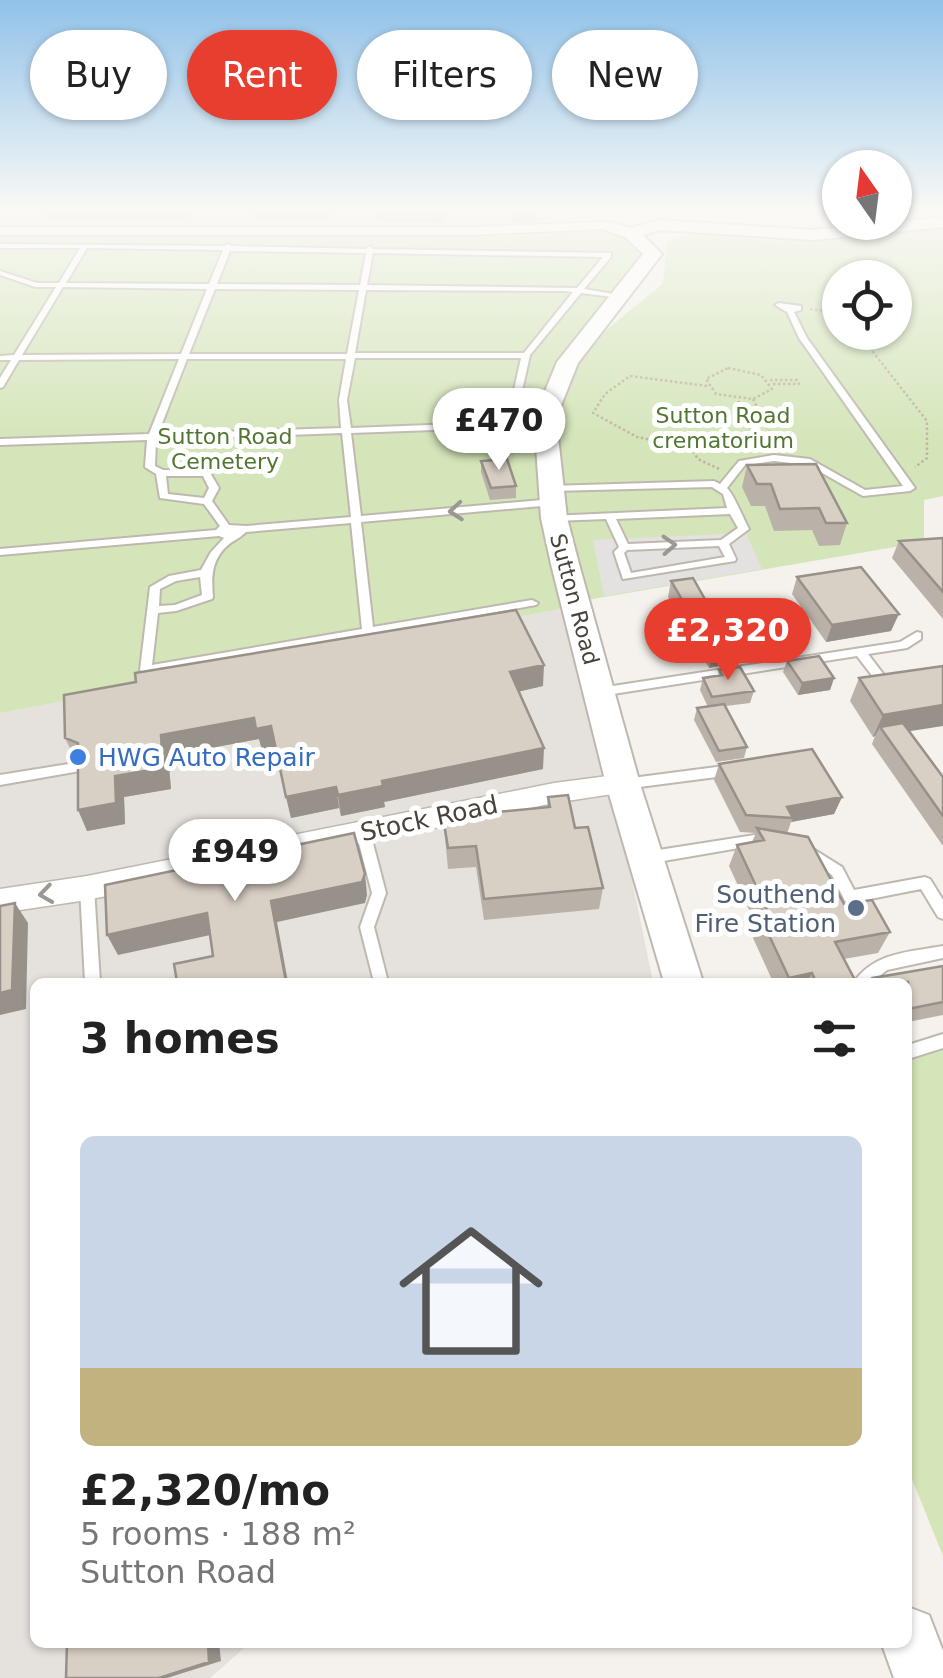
<!DOCTYPE html>
<meta charset="utf-8">
<style>
body{margin:0;font-family:"DejaVu Sans",sans-serif;background:#f2f2f2;color:#222;height:100vh;display:flex;flex-direction:column;font-size:38px;white-space:nowrap}
*{box-sizing:border-box;margin:0}
p{font-size:32px;color:#767676}
.icon{flex:none;width:55px;height:55px;fill:none;stroke:currentColor;stroke-width:2;stroke-linecap:round;stroke-linejoin:round}
.map{position:relative;flex:1;overflow:hidden}
.panel{position:absolute;left:30px;top:978px;width:882px;height:670px;display:flex;flex-direction:column;background:#fff;border-radius:15px;box-shadow:0 2px 8px #0004}
.panel>*{flex:none}
.top-card{position:absolute;left:30px;top:30px;width:885px;height:90px;display:flex;gap:20px}
.needle{width:65px;rotate:346deg}
.fabs{position:absolute;left:822px;top:150px;display:grid;gap:20px}
.fabs a{display:grid;place-items:center;width:90px;height:90px;border-radius:50%;background:#fff;box-shadow:0 2px 8px #0004;font-size:50px}
.price{position:absolute;translate:-50% -85px;padding:0 22px;border-radius:35px;background:#fff;color:#222;font-size:32px;line-height:65px;filter:drop-shadow(0 2px 5px #0008)}
.price::after{content:'';position:absolute;left:50%;top:60px;width:30px;height:22px;margin-left:-15px;background:inherit;clip-path:polygon(0 0,100% 0,50% 100%)}
.price.active{background:#e73e30;color:#fff}
ul{padding:0;list-style:none}
li{display:grid;align-content:center;gap:20px;height:530px;padding:0 50px}
li span{display:grid;place-items:center;height:310px;border-radius:15px;color:#555}
li>.icon{margin-inline-start:auto}
span .icon{width:180px;height:180px;fill:#fffc;stroke-width:1}
li b{font-size:42px}
h2{display:flex;justify-content:space-between;align-items:center;height:120px;padding:0 50px;font-size:42px}
.tag{padding:0 35px;border-radius:45px;background:#fff;box-shadow:0 2px 8px #0004;font-size:35px;line-height:90px}
.tag.active{background:#e73e30;color:#fff}
.map>svg:first-child{display:block}
.industrial{fill:#e5e1dd}
.green{fill:#d4e5b9;fill-rule:evenodd}
.parking{fill:#e4e2e0}
.lines{fill:none;stroke-linecap:round;stroke-linejoin:round}
.service-casing{stroke:#bfb8af;stroke-width:4}
.minor-casing{stroke:#bfb8af;stroke-width:3}
.tertiary-casing{stroke:#bfb8af;stroke-width:4}
.path{stroke:#c0b3a2;stroke-width:2.5;stroke-dasharray:2.5 2.5;stroke-linecap:butt}
.service{fill:#fff;fill-rule:evenodd}
.minor{fill:#fff;fill-rule:evenodd}
.tertiary{fill:#fff;fill-rule:evenodd}
.wall{fill:#bab2a9}
.shaded-wall{fill:#97918a}
.building{fill:#d8cfc5;stroke:#97918a;stroke-width:2.5}
.oneway{stroke:#9b9793}
.shop-dot{fill:#3f7fe0;stroke:#fff;stroke-width:4}
.service-dot{fill:#5c6f8a;stroke:#fff;stroke-width:4}
.labels{text-anchor:middle;stroke-width:10;stroke-linejoin:round;paint-order:stroke}
.far-park-label{font-size:22px;fill:#517631;stroke:#fff}
.far-street-label{font-size:22px;fill:#49423a;stroke:#fff}
.shop-label{font-size:25px;fill:#366cbe;stroke:#fff;text-anchor:start}
.street-label{font-size:25px;fill:#49423a;stroke:#fff}
.service-label{font-size:25px;fill:#4e5e75;stroke:#fff;text-anchor:end}
</style>
<div class="map">
<svg width="943" height="1678" viewBox="0 0 943 1678">
<rect width="100%" height="100%" fill="#f5f1ec"/>
<path class="industrial" d="M0 210H609L613 215 573 228 0 230Z
M576 606 653 982H35V1642L250 1643 210 1678H0V713Z"/>
<path class="green" d="M603 226 653 254 568 362 546 418 576 606 0 713V231Z
M943 228V496L924 500V542L581 601C569 529 535 428 577 360 590 340 642 302 663 283L667 241 691 234 786 241ZM840 278H895V332H840Z
M943 1041V1556L908 1469V1052Z"/>
<path class="parking" d="M746 533 762 569 604 596 593 540Z"/>
<g class="lines">
<defs>
<path id="service" d="M0 244 224 246 228 244 231 246 366 249 370 246 373 249 611 253V257L584 289 625 296 621 298 581 293 530 355 514 427 351 433 361 516 553 499 558 502 553 505 361 522 373 627 532 600 538 603 536 605 146 674 142 673 140 670 150 587 169 576 201 570 211 552 224 538 219 536 0 555V549L216 530 220 526 204 504 160 498 156 474 145 467 147 440 0 445V439L149 434 179 359 19 360 3 387 0 388V378L11 360H0V356L14 355 56 287H36L0 275V271L37 283H59L80 248H0ZM87 248 223 250 209 284 66 283ZM230 251 366 253 360 285 217 284ZM373 253 603 257 577 288 367 285ZM63 287 207 289 181 354 22 355ZM215 289 359 290 347 354H189ZM366 290 564 291 573 292 524 353H355ZM355 358H521L507 422 351 428 347 400ZM187 359H346L339 400 341 428 158 434ZM342 433 351 517 246 526 229 525 212 501 219 488 209 471 163 470 155 466 156 440ZM166 476H203L209 488 204 498 168 494ZM351 523 362 629 152 665 158 613 176 611 212 599 213 597C211 575 212 556 232 542 237 539 242 536 246 532ZM200 577 202 595 175 605 159 606 160 589 176 581Z
M779 303 801 306V310L794 312 807 338 915 488 910 491 863 496 808 465 774 461 745 465 727 488C734 495 743 518 749 529L729 544 736 559 735 561 623 579 614 552 619 547 606 519 554 521 549 518 550 516 727 508 723 494 712 487 552 491 549 490V486L714 481 720 484 739 461 774 455 810 459 865 490 903 486 799 338 787 312 775 305ZM730 514 738 528 721 540 628 544 616 519ZM719 546 725 557 631 573 624 553 627 550Z
M917 632 921 633V639L907 648 868 654 884 675 878 679 874 678 857 656 600 696 594 692 600 688 900 642Z
M75 763 81 768 80 771 0 785V775Z
M732 765 738 770 732 775 624 789 617 784 624 779Z
M363 827 368 828 370 832 386 893 374 927 388 982H374L360 927 372 893 356 832 358 828Z
M768 833 773 834 775 838 773 842 768 843 646 864 641 862 639 858 641 854 646 852Z
M802 842 842 867 854 890 925 877 930 879 943 900V919L938 917 921 889 850 903 845 901 832 875 797 851 795 847 797 843Z
M87 882 92 884 94 888 100 982H85L80 888 82 884Z
M943 946V958L887 970 872 982H854C875 952 910 952 943 946Z
M943 1034V1048L908 1059V1045Z"/>
<path id="minor" d="M603 222 608 229 470 235H0V227H470Z
M623 774 636 784 632 791 554 803 87 900 0 913V889L87 876 554 783Z"/>
<path id="tertiary" d="M943 217V227L813 240 660 230 643 235 662 254 578 363 556 418 567 518 579 564 640 784 703 982H664L606 784 551 564 541 518 534 418 557 362 643 254 625 237 594 226 603 221 631 228 659 220 813 230Z
M908 1607 929 1615 943 1651V1678H894L881 1642H908Z"/>
</defs>
<use href="#service" class="service-casing"/>
<use href="#minor" class="minor-casing"/>
<use href="#tertiary" class="tertiary-casing"/>
<path class="path" d="M810 309 840 313
M867 332 873 352 927 421V458L915 467
M728 368 761 375 772 389 753 399 716 394 706 379Z
M770 380H797L799 384H772
M707 386 630 376 605 394 593 413 637 437 691 448 698 459 719 469
M753 399 775 443
M738 401 758 448"/>
<use href="#service" class="service"/>
<use href="#minor" class="minor"/>
<use href="#tertiary" class="tertiary"/>
</g>
<path class="wall" d="M43 210H193L189 219H46Z
M252 210H332L329 221 254 220Z
M375 210H445L444 222 376 221Z
M512 210H538L537 221 512 222Z
M481 461 516 486V498L490 500 481 472Z
M747 465 847 523 840 545 819 546 812 530 774 531 765 506H751L742 487Z
M943 538V619L892 558 899 541Z
M797 577 891 631 826 642 792 594Z
M671 581 733 649 729 664 709 668 668 597Z
M787 661 834 678 830 690 798 695 783 672Z
M719 670 754 691 750 703 726 706 747 747 744 758 716 762 694 720 697 708 708 707 700 690 703 678 718 676Z
M859 678 909 731 943 777V846L872 744 875 736 873 737 850 701Z
M543 686 519 691 543 769 384 802 385 807 341 816 339 808 291 818 276 748 262 750 259 739 168 756 171 789 124 797 125 824 87 831 78 761 75 759 65 738Z
M719 764 842 797 834 814 791 822 787 834 844 904 890 932 878 953 844 959 856 982H773L753 938 757 927 729 866 737 845 752 842 756 833 740 832 714 780Z
M548 797 575 828 603 888 599 909 484 920 476 867 448 869 443 817 547 808Z
M943 966V1015L908 1022V982H871L873 978Z"/>
<path class="shaded-wall" d="M899 614 891 631 826 642 832 625Z
M733 649 729 664 709 668 713 652Z
M544 665 543 686 509 694 510 672Z
M834 678 830 690 798 695 802 683Z
M943 705V726L885 735 880 727 875 736 873 737 883 715Z
M254 718 271 726 276 748 262 750 259 739 168 756 171 789 124 797 125 824 87 831 78 810 161 735Z
M544 748 543 769 384 802 385 807 341 816 338 795 382 781Z
M336 787 339 808 291 818 286 797Z
M842 797 834 814 791 822 793 818 787 807Z
M365 874 367 895 365 903 277 922 288 982H286L271 901Z
M15 903 28 923 26 1009 0 1015V993Z
M207 913 215 934 118 955 107 935Z
M812 973 807 982H787L789 978Z
M208 1642H219L221 1661 167 1678H159Z"/>
<path class="building" d="M507 459 516 486 491 488 481 461Z
M816 464 847 523H826L819 508 780 509 771 484H757L747 465Z
M943 538V592L899 541Z
M861 567 899 614 832 625 797 577Z
M693 578 733 649 713 652 671 581Z
M516 610 544 665 510 672 544 748 382 781 383 786 338 795 336 787 286 797 271 726 256 729 254 718 161 735 163 768 115 776 116 803 78 810V743L65 738 64 695 136 682 135 673Z
M819 656 834 678 802 683 787 661Z
M943 666V705L883 715 859 678Z
M740 667 754 691 712 697 703 678 722 675 719 670Z
M724 704 747 747 719 751 697 708Z
M903 723 943 777V816L880 727Z
M812 749 842 797 787 807 793 818 746 815 719 764Z
M568 795 575 828 588 827 603 888 484 899 476 846 448 848 443 817 550 807 548 797Z
M757 828 808 837 844 904 872 900 890 932 835 942 856 982H816L812 973 789 978 761 918 770 916 737 845 764 840Z
M354 833 365 874 362 882 271 901 286 982H177L174 964 213 956 207 913 107 935 105 885Z
M15 903 12 990 0 993V906Z
M943 966V1002L908 1009V982H876L873 978Z
M67 1642H208L209 1662 159 1678H66Z"/>
<defs><path id="oneway-chevron" d="M-2-3.5L2.5 0L-2 3.5" fill="none" stroke-width="1.6" stroke-linecap="round" stroke-linejoin="round" transform="scale(2.5)"/></defs>
<g class="oneway">
<use href="#oneway-chevron" transform="translate(456 511) rotate(175)"/>
<use href="#oneway-chevron" transform="translate(669 545) rotate(-3)"/>
<use href="#oneway-chevron" transform="translate(46 894) rotate(172)"/>
</g>
<linearGradient id="sky" x2="0" y2="1"><stop stop-color="#91c2e9"/><stop offset="0.47" stop-color="#faf9f6"/><stop offset="1" stop-color="#faf9f6" stop-opacity="0"/></linearGradient>
<rect width="943" height="445" fill="url(#sky)"/>
<circle class="shop-dot" cx="78" cy="757" r="10"/>
<circle class="service-dot" cx="856" cy="908" r="10"/>
<g class="labels">
<g class="far-park-label">
<text x="723" y="423">Sutton Road<tspan x="723" dy="25">crematorium</tspan></text>
<text x="225" y="444">Sutton Road<tspan x="225" dy="25">Cemetery</tspan></text>
</g>
<g class="far-street-label">
<text transform="translate(575 599) rotate(75)" y="8">Sutton Road</text>
</g>
<g class="shop-label">
<text x="98" y="766">HWG Auto Repair</text>
</g>
<g class="street-label">
<text transform="translate(429 818) rotate(-12)" y="9">Stock Road</text>
</g>
<g class="service-label">
<text x="836" y="903">Southend<tspan x="836" dy="29">Fire Station</tspan></text>
</g>
</g>
</svg>
<div class="fabs">
<a><svg class="needle" viewBox="-14 -14 28 28"><path d="M0-13l5 13h-10z" fill="#e53935"/><path d="M0 13l5-13h-10z" fill="#767676"/></svg></a>
<a><svg class="icon" aria-label="locate" viewBox="0 0 24 24"><circle cx="12" cy="12" r="6"/><path d="M12 2v4M12 18v4M2 12h4M18 12h4"/></svg></a>
</div>
<b class="price" style="left:499px;top:473px">£470</b>
<b class="price active" style="left:728px;top:683px">£2,320</b>
<b class="price" style="left:235px;top:904px">£949</b>
<div class="top-card">
<a class="tag">Buy</a>
<a class="tag active">Rent</a>
<a class="tag">Filters</a>
<a class="tag">New</a>
</div>
<section class="panel">
<h2>3 homes<svg class="icon" aria-label="filters" viewBox="0 0 24 24"><path d="M4 7h16M4 17h16"/><circle cx="9" cy="7" r="2"/><circle cx="15" cy="17" r="2"/></svg></h2>
<ul>
<li><span style="background:linear-gradient(#c9d6e8 75%,#c2b280 0)"><svg class="icon" aria-label="home" viewBox="0 0 24 24"><path d="M3 11l9-7 9 7M6 9v11h12V9"/></svg></span><div><b>£2,320/mo</b><p>5 rooms · 188 m²</p><p>Sutton Road</p></div></li>
</ul>
</section>
</div>
